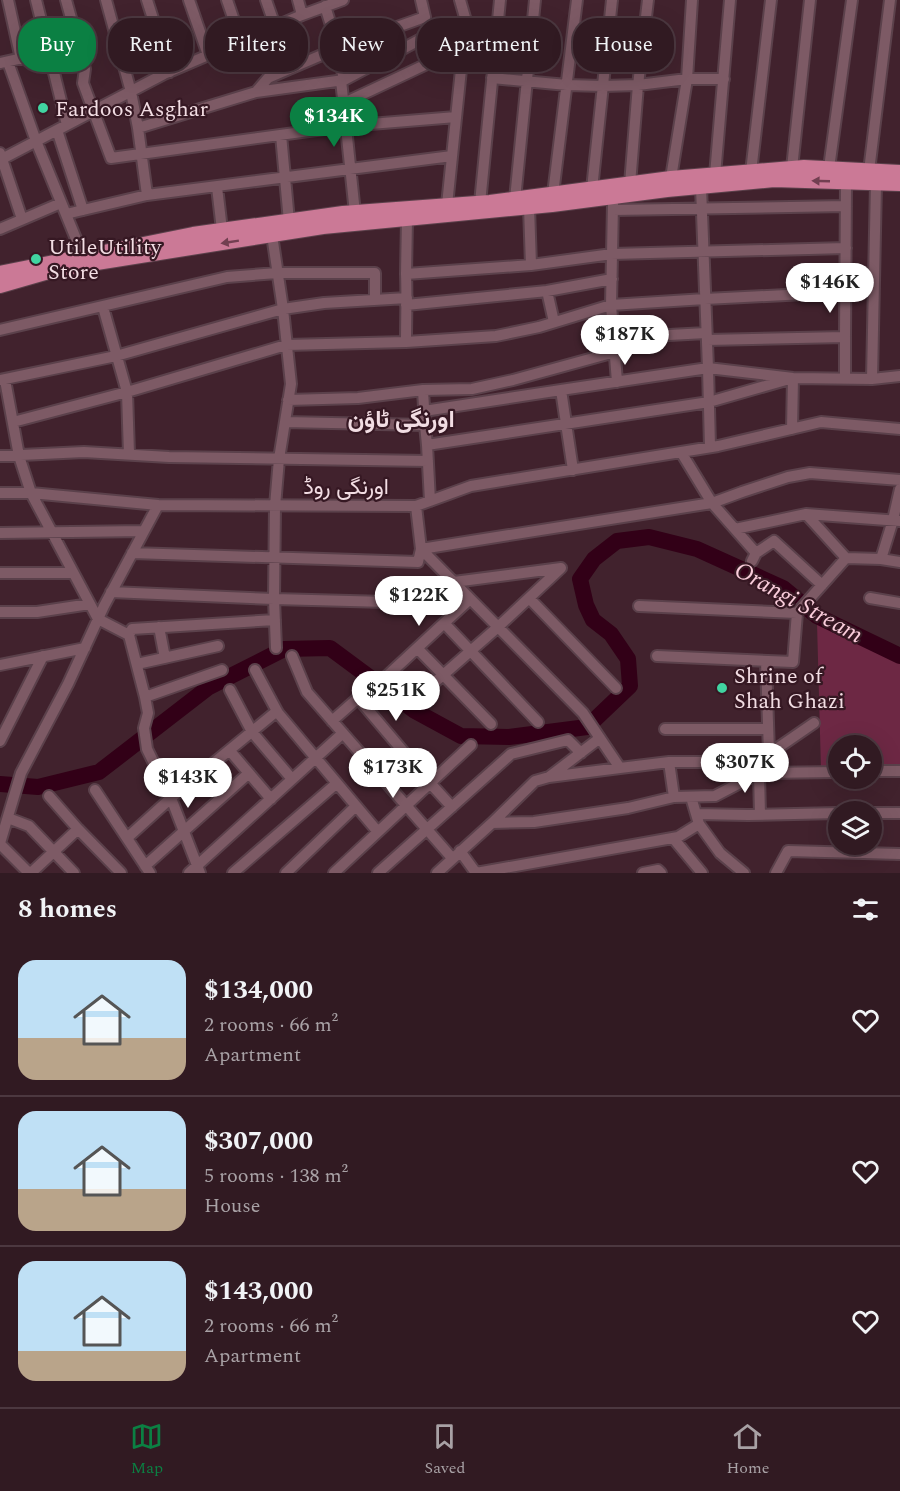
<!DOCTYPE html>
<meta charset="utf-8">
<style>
body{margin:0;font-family:Spectral,Vazirmatn,serif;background:#39232a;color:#f1f3f6;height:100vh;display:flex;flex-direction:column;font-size:22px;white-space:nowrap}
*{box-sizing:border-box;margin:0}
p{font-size:20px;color:#a8a1a5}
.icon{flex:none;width:33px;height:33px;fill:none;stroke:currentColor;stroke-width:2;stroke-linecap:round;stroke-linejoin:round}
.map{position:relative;height:873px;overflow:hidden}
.side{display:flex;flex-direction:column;background:#311a22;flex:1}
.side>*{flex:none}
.hud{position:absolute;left:18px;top:18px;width:864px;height:54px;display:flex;gap:12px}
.controls{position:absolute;left:828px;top:735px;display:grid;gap:12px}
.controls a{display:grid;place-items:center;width:54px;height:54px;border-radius:50%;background:#311a22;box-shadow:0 6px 24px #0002,0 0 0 2px #4c3840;font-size:30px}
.price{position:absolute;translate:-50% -51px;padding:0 14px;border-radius:21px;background:#fff;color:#222;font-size:20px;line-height:39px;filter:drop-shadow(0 2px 3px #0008)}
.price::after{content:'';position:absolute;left:50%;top:36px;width:18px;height:14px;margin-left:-9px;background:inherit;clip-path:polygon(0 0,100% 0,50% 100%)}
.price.current{background:#0b8043;color:#fff}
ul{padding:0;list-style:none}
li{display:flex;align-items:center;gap:18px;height:150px;padding:0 18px}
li+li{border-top:2px solid #4c3840}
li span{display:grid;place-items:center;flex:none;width:168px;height:120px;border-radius:18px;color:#555}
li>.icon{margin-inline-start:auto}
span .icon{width:72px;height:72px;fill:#fffc;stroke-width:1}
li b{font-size:26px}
h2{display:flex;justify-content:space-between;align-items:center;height:72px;padding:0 18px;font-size:26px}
.chip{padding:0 21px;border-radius:24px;background:#311a22;box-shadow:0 6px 24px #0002,0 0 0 2px #4c3840;font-size:21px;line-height:54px}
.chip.current{background:#0b8043;color:#fff}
.menu{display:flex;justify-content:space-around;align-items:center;height:84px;border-top:2px solid #4c3840;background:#311a22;font-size:16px;color:#a8a1a5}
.menu a{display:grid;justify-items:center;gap:3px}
.menu .current{color:#0b8043}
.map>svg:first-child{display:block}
.green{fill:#6d2844}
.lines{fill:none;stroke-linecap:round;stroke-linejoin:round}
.river{stroke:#320017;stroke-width:16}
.minor-casing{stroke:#5b414b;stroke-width:14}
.major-casing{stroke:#5b414b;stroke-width:16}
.minor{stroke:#7d5a65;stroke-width:10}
.major{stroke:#cb7996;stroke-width:14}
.oneway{fill:#723f51}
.poi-dot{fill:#41d4a1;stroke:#361823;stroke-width:2}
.labels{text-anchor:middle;stroke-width:4.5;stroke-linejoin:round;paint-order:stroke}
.poi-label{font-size:22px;fill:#f2dde3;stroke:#361823;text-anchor:start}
.street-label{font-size:22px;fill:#f2dde3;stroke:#361823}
.neighbourhood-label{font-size:24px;font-weight:bold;fill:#f2dde3;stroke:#361823}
.water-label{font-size:24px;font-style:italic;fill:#facddb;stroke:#361823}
</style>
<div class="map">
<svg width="900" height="873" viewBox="0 0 900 873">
<rect width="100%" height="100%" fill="#41222d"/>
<path class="green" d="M817 623 900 662V769H872V746H838V770H821Z"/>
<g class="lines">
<path class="river" d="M0 784 38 787 99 772 209 687 284 649 330 648 415 711 461 736 509 737 587 727 630 686 628 659 611 634 593 620 586 605 580 579 594 559 617 541 649 537 697 549 783 588 817 616 900 656"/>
<defs>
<path id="minor" d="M8 0 21 59
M36 0 67 125
M66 0 85 69 83 83 111 158 346 126 456 117
M106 0 131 92 138 128 256 92 344 80 440 29 466 21 447 205
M147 0 170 72
M189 0 208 55
M227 0 241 41
M266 0 275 26
M298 0 302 15
M460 0 466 21
M325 6 338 48 344 80
M8 62 36 141 83 256
M0 63 49 52
M492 78 567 85 603 86 638 85 687 79H724
M341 80 355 213
M256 92 268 78 338 48 425 17 421 0
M344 103 463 47
M138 128 147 195
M57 130 83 210
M281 135 289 221
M0 153 22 219
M0 160 164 74 302 15 343 0
M792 168 810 0
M829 168 852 0
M869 171 890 0
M751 172 771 0
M715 175 730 0
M671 178 687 79 692 0
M630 184 638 85 648 0
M217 187 222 230
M701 187 708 368 710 447
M592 189 612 0
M553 194 577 0
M515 199 535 0
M480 203 500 0
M613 204 611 305 617 382
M529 207 531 265
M613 210 846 206
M66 214 147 195 452 156
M0 229 61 203
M406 274 407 219
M547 291 554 322
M845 292 705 299 611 305 539 327 496 336 406 342C406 319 407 297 406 274L531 265 612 254 846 248
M406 305 547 291 612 279
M103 307 127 392 129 454
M0 330 227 277 277 273H375V300
M845 337V378
M614 338 706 333
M707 340 845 337 846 182
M872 379 876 183
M0 380 116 356 283 309 324 303 407 298
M5 380 19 456 31 493 98 619 129 635 145 697 148 713 144 728 147 749 171 798 200 873
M288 400 358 398 423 390
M424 411 561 390
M13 422 127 392 286 345 406 342
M285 422 425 425 427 445
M425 425 423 390 472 389 513 380 615 352
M792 429 793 378
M681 452 712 503 756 553 752 561
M0 456 84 452 169 457 428 461
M573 470 561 390 708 368 793 378 872 379 900 376
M0 493H31L158 505
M430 501 427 445 709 402 793 378
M416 506 421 549 712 503 742 492 788 477 810 473 900 480
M900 521 806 514 846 558 881 559 900 562
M735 529 806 514
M0 533 143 531
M132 553 418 562 421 549 583 713 620 768 669 762 674 797
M756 553 774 541 822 585
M881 559 893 520 900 489
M0 573H73
M111 592 274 599 275 506 279 459 291 384 283 309 272 235
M529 598 616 688
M870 598 900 603
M639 606 797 613
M0 612H37L90 604
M444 623 538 722
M159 627 165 658
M129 635 132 629 275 620
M276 648 274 599 425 603 454 582 561 568 498 627 419 696
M417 648 491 724
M292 656 307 692 452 858
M657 656 793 662 797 613 846 558
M137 664 218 646
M0 665 85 648
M255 670 278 713 378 832
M387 676 470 599
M230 690 252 732 292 779
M145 697 222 670
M332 721 358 698 430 783 452 807
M665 729H768
M0 741 43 656
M230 751 271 799
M769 754 814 723
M669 762H765
M872 771H900
M549 777 620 768
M95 790 150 873
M49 796 78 829 121 873
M691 797 699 824 720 853 744 873
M872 813H900
M696 814 748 815 838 813
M760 815 759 773 769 754 766 661
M8 818 29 826 74 873
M492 823 535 781 549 777 600 738
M127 838 171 798 277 711
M673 838 702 873
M0 843 21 773 68 684 104 606 158 505 416 506 471 486 718 446 821 422 900 429
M0 844 29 873
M460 851 476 873 678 837 699 824
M145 866 249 773
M31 873 78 829
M189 873 343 733
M233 873 337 783
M286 873 356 806
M334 873 471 745
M378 873 511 754 568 740 581 753
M437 873 492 823 534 822 628 808 674 797 715 796 759 773 838 772
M643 873 658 870 661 873
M776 873 788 851 900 854"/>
<path id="major" d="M0 273 193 234 343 213 490 202 671 178 804 167 900 172
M0 286 59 269 323 227 552 205 667 190 774 180 900 184"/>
</defs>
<use href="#minor" class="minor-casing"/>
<use href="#major" class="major-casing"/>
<use href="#minor" class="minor"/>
<use href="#major" class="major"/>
</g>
<defs><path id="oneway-solid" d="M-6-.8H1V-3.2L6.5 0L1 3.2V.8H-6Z" transform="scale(1.5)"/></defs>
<g class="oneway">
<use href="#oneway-solid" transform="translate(821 181) rotate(-178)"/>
<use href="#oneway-solid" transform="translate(230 242) rotate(171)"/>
</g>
<g class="poi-dot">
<circle cx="43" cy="108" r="6"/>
<circle cx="36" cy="259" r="6"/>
<circle cx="722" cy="688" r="6"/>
</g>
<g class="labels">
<g class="poi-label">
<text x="55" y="116">Fardoos Asghar</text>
<text x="48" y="254">UtileUtility<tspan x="48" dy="25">Store</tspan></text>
<text x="734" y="683">Shrine of<tspan x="734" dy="25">Shah Ghazi</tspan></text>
</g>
<g class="street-label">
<text x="346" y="494">اورنگی روڈ</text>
</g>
<g class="neighbourhood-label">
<text x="401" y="427">اورنگی ٹاؤن</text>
</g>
<g class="water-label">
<text transform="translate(799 602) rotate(29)" y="8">Orangi Stream</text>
</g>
</g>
</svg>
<div class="controls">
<a><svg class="icon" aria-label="locate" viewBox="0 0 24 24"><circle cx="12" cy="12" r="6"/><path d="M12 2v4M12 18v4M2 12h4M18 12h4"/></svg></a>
<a><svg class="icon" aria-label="layers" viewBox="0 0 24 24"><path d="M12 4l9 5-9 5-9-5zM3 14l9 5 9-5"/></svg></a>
</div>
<b class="price current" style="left:334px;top:148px">$134K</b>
<b class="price" style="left:830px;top:314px">$146K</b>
<b class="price" style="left:625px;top:366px">$187K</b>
<b class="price" style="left:419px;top:627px">$122K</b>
<b class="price" style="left:396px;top:722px">$251K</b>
<b class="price" style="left:745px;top:794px">$307K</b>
<b class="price" style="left:393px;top:799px">$173K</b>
<b class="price" style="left:188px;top:809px">$143K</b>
<div class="hud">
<a class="chip current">Buy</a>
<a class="chip">Rent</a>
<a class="chip">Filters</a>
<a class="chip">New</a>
<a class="chip">Apartment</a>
<a class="chip">House</a>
</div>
</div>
<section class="side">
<h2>8 homes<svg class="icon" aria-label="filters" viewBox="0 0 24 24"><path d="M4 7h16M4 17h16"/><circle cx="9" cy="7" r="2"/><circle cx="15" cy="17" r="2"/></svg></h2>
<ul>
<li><span style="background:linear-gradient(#bfe0f5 65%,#b9a48a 0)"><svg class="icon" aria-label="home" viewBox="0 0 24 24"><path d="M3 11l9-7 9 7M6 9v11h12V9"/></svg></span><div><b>$134,000</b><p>2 rooms · 66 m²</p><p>Apartment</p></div><svg class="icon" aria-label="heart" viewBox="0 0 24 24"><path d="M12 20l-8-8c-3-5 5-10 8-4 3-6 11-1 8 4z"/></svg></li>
<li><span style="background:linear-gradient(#bfe0f5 65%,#b9a48a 0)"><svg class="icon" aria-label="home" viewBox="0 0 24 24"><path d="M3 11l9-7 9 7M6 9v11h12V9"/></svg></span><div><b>$307,000</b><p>5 rooms · 138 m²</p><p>House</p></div><svg class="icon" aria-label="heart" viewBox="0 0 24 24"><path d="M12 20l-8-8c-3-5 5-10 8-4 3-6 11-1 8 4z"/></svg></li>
<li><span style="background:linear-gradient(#bfe0f5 75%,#b9a48a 0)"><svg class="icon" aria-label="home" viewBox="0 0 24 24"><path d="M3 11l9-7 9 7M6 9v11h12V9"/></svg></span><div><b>$143,000</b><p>2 rooms · 66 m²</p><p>Apartment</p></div><svg class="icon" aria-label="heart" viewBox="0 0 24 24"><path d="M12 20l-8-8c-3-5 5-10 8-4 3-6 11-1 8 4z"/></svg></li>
</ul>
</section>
<nav class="menu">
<a class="current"><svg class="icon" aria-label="map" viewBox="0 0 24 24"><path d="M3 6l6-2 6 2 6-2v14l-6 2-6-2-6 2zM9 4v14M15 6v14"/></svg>Map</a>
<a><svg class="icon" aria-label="saved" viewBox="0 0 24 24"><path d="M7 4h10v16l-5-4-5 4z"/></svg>Saved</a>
<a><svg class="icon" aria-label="home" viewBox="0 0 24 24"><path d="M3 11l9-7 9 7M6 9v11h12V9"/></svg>Home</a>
</nav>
